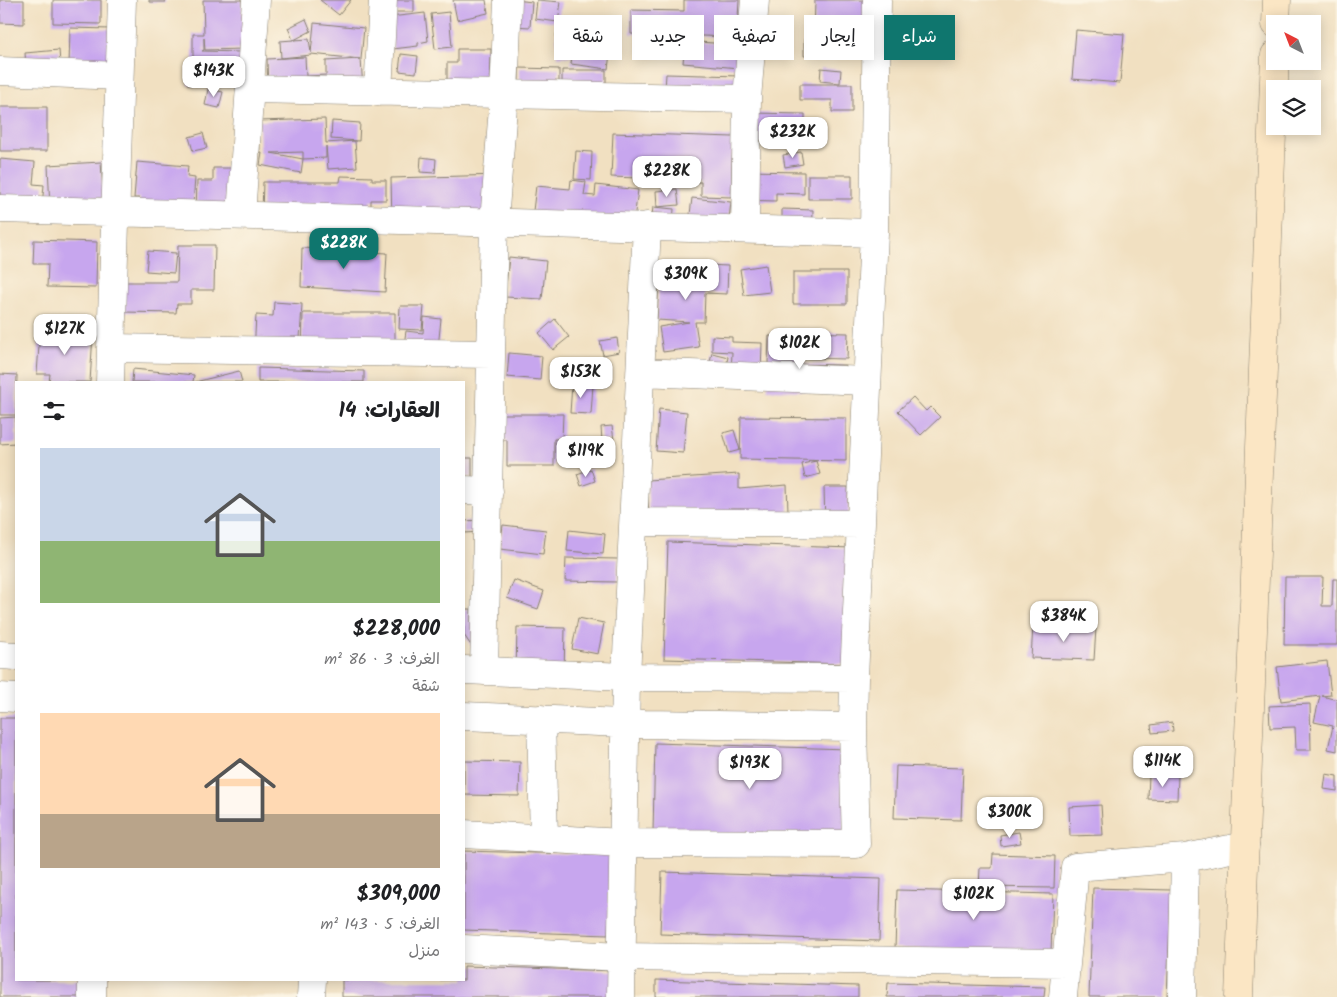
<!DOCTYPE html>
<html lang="ar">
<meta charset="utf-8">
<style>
body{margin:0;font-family:Kalam,"Playpen Sans Arabic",sans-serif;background:#f6f6f6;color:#202124;direction:rtl;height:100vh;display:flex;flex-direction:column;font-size:19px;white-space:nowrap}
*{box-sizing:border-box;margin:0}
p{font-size:16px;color:#757577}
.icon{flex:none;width:28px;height:28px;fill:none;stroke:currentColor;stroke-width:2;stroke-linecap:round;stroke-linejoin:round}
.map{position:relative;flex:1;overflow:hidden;direction:ltr}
.side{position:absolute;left:15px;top:381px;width:450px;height:600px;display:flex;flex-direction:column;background:#fff;border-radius:0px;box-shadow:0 2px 12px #0003;direction:rtl}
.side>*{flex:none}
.hud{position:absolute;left:480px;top:15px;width:475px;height:45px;direction:rtl;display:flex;gap:10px}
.needle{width:32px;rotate:318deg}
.buttons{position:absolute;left:1266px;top:15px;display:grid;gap:10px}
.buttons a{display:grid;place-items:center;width:55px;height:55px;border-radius:0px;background:#fff;box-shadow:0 2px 12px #0003;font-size:25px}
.price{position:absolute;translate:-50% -42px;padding:0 11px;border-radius:10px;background:#fff;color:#222;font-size:16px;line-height:32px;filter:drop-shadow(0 1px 2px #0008)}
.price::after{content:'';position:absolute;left:50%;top:30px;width:15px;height:11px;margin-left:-8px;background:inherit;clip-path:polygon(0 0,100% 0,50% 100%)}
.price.active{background:#0f766e;color:#fff}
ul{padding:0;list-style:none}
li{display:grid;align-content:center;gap:10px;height:265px;padding:0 25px}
li span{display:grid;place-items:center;height:155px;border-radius:0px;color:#555}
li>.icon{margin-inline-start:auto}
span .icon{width:90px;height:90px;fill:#fffc;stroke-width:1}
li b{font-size:21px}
h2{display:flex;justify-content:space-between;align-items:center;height:60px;padding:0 25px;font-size:21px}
.chip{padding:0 18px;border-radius:0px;background:#fff;box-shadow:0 2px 12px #0003;font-size:18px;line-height:45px}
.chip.active{background:#0f766e;color:#fff}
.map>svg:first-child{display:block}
.building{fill:#c7a6ee;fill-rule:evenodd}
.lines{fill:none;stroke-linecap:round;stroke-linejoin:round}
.minor-casing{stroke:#867e6e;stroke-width:29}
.secondary-casing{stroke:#867e6e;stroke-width:29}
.minor{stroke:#fff;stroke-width:28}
.secondary{stroke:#fbe6c4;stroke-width:28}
</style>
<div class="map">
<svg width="1337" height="997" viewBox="0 0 1337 997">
<rect width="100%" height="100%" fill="#fcf5e5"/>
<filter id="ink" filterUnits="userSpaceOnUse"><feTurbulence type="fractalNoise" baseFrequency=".02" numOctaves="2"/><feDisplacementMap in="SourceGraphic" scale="10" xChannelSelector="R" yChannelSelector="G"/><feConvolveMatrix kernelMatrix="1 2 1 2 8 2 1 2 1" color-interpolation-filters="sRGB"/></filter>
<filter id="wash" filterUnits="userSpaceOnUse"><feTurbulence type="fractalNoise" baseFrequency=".0096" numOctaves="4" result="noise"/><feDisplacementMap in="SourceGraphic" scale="20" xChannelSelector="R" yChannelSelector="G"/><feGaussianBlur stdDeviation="1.12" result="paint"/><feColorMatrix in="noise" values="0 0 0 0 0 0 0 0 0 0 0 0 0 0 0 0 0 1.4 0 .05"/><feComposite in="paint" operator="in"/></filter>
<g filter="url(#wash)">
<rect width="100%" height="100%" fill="#f1e0c1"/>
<g id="blocks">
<path class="building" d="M0 0H24V24L0 23Z
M53 0H101V24L53 23Z
M149 0H166V2H149Z
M203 0H242L244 49 205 50 204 38V50L202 51 241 52 240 79H219L220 62H193V34H204Z
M320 0H351L339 15Z
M389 0H414V12H389Z
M453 0H486L488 13 457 20Z
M516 0 532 2 530 27 513 26Z
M537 0 561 2 558 22 535 19Z
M684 0H739L737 37 631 34V10L684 11Z
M815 0H867L866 25H854L853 54H835V37H814Z
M449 12 452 47 435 49 431 14Z
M425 13 428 41 418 43V46L393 49 390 17Z
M306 19 311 31 294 40 309 39 311 53 314 23 364 28 361 59 363 89 268 94 267 59 305 57 306 76 326 75V61L360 59 311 54V55L281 58 280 41 293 40 288 28Z
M70 28 111 29 110 68 69 66Z
M1076 30 1124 34 1120 83 1072 79Z
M571 33 572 56 558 57 556 34Z
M575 33 612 38 608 69 571 64Z
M804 39H831V56H804Z
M685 41 741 45 739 68 683 63Z
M457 49H491L490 89 447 88V63H457Z
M59 50 60 63 26 66 25 53Z
M401 54 418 56 416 73 399 71Z
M191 62 217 64 215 87 188 85Z
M519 68 559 69V82L519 81Z
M821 68 841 70 840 83 820 81Z
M562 70H606V94L562 105Z
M666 74 740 76 739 108 664 105Z
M800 84H852V112H832V100H800Z
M208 89 223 92 219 108 205 105Z
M0 107H47V151H0Z
M750 113 805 114V144L749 142Z
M325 119 326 143 355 141 357 167 328 169 326 146V158L303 159 301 173 260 165 262 153H260L259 121ZM303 152V159L271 153Z
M332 121 360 123 359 141 331 139Z
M203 133 207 148 193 151 189 137Z
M613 133 733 137 731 197 701 196V182H685L686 160 667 159 666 179 611 177Z
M576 151 592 152 591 180 574 179Z
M801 152 803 164 785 167 783 155Z
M421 157 436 159 435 173 420 172Z
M0 159 35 162 33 184 44 185 42 206 0 202Z
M101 162 104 206 50 208 48 165Z
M137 162 188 166 187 177 195 178 192 217 138 213 140 198H134Z
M213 168H240V211H196L197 181H213Z
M744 171 804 172V194L776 193V201L742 200Z
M500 175 501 221 392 224 391 178Z
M808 175H852V199H808Z
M341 176 372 177V180H386V200H371V214L262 213 263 182H340Z
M571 180 586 182 584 195 595 196 596 185 638 190 632 234 532 219 536 186 570 189Z
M677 189 679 205 657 207 656 191Z
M692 198 731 202 727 235 688 231Z
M653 207 674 209 672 234 650 232Z
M782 209 813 210 812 240H782Z
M34 240 97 242 96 288 47 287 48 264H33Z
M178 245H215L214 290H191V304H177L176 313 123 312 124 282H177Z
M302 248 387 253 385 292 301 287Z
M148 251 176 253 174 273 146 271Z
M509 257 546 261 542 299 505 297Z
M660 263 728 266 727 294 705 293 704 322H695L699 347 663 352 659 327 689 322 657 320Z
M766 265 770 292 744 295 740 269Z
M793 272H847V304H793Z
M274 302 302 304 299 357 254 354 256 315 273 316Z
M400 306H424L422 330 399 329Z
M303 313H395V355L302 354Z
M424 317 441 319 438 348 404 345 406 331 423 333Z
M555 319 569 337 553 350 539 333Z
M40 331 93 334 90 382H49L50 374H37Z
M799 332 848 333 847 359 799 358Z
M712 336 732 337V342L762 343 761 374 731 373 732 352 712 351Z
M769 336 797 337V364L845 365 844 392 767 390Z
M617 338 619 352 603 355 600 341Z
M509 353 542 356 540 380 507 377Z
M712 353 728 357 725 371 709 367Z
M572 364 574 378 555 382 553 367Z
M258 368 364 371V382H258Z
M133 369 194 375 193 382H132Z
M239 371 242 382H195Z
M0 374 17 375 16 415H0Z
M572 384 593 385 591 414 570 413Z
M913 397 926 411 930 407 940 417 921 435 898 411Z
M659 409 687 412 683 453 656 451Z
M496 414H563L562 439H554V466H507V440H496Z
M16 417V443L0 444V418Z
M741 417 846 418V461L740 459Z
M612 426 614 440 602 441 601 427Z
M734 430 740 450 729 453 723 433Z
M464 458H472V477H464Z
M816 461 820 474 805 478 802 464Z
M591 469 595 481 581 486 577 474Z
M739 474V489L787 485 788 511 650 535 647 480Z
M824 487H848L849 525 825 526Z
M481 520V532L464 533V521Z
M503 525 546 530 543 554 500 549Z
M569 530 605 534 603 554 567 551Z
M668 542 852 548 848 664 664 659Z
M566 558 618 559 617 582 565 581Z
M1285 577H1323L1322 606H1332L1333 579H1337V645H1284Z
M514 580 544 591 538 609 507 598Z
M464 609H471V622H482L472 647 464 635Z
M578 618 604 623 598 654 572 649Z
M1033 626 1096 628 1094 660 1031 658Z
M517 627 565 628 564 675 516 674Z
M1327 661 1331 695 1322 696 1337 700V751L1328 749 1333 726 1314 722 1320 696 1281 701 1277 667Z
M1310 704 1311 750H1296L1295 727 1270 728 1269 706Z
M0 718H16V980H81L80 997H0Z
M1172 722 1173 731 1152 733 1151 725Z
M655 743 847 749 844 837 653 832Z
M464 761 520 762 519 796 464 795Z
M896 766 963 768 961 820 894 818Z
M1326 774 1337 776V791L1324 789Z
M1149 775 1178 776 1177 800 1148 799Z
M1101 805 1103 835 1070 836 1069 807Z
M1019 832 1021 843 1001 846 1000 835Z
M464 851 611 855 608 935 464 930Z
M993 854 1055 856 1054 888 979 887 980 868H992Z
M662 872 881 879 879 941 660 934Z
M1093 888 1171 890 1167 997H1089Z
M897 890 1053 894 1051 953 895 948Z
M464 966 616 971 615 997H342V980H464Z
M656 980 858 986V997H656Z
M888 983 1045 987 1044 997H887Z"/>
</g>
</g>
<g filter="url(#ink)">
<use href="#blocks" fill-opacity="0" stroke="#867e6e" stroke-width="1"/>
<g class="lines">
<defs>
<path id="minor" d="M0 71 119 76
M251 89 747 99
M378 92 383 0
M0 209 874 233
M241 215 256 0
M745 229 747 99 755 0
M111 348 491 354
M641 372 867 381
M110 382 122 0
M464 490 489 491
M634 522 860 524
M0 655 16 656
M464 670 626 677 854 678
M484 671 494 222 504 94 508 0
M0 697 16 698
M464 716 644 724 853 727
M541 719 544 838
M464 834 623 843 856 844 853 727 854 678 874 233 877 0
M464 949 621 957 1066 963
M92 997V980
M311 997 312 980
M621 997 626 677 647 226
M1063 997 1075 867 1185 858 1245 846
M1182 997 1185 858"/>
<path id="secondary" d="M1276 24 1277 0
M1239 997 1275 55"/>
</defs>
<use href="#minor" class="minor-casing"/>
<use href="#secondary" class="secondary-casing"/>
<use href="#minor" class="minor"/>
<use href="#secondary" class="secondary"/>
</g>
</g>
</svg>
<div class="buttons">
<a><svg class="needle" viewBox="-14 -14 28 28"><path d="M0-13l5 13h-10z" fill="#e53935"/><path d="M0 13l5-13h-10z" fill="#757577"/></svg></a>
<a><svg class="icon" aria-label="layers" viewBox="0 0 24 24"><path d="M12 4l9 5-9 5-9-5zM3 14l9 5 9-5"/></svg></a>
</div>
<b class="price" style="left:214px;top:98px">$143K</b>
<b class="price" style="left:793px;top:159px">$232K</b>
<b class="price" style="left:667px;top:198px">$228K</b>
<b class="price active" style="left:344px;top:270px">$228K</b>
<b class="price" style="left:686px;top:301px">$309K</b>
<b class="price" style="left:65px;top:356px">$127K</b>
<b class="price" style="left:800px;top:370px">$102K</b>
<b class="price" style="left:581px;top:399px">$153K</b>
<b class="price" style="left:586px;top:478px">$119K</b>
<b class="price" style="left:1064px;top:643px">$384K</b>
<b class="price" style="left:1163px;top:788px">$114K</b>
<b class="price" style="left:750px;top:790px">$193K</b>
<b class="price" style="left:1010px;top:839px">$300K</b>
<b class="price" style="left:974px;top:921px">$102K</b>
<div class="hud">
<a class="chip active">شراء</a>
<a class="chip">إيجار</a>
<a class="chip">تصفية</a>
<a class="chip">جديد</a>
<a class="chip">شقة</a>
</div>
<section class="side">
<h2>العقارات: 14<svg class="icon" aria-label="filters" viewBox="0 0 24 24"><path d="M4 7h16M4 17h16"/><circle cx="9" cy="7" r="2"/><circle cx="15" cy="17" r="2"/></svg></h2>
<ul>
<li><span style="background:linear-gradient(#c9d6e8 60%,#8fb573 0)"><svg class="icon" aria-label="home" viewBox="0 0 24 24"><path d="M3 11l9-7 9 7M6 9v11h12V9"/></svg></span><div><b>$228,000</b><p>الغرف: 3 · 86 m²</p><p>شقة</p></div></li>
<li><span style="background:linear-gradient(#ffd9b3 65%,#b9a48a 0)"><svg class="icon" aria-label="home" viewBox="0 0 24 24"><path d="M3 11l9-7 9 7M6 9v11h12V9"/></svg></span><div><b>$309,000</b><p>الغرف: 5 · 143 m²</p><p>منزل</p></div></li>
</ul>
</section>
</div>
